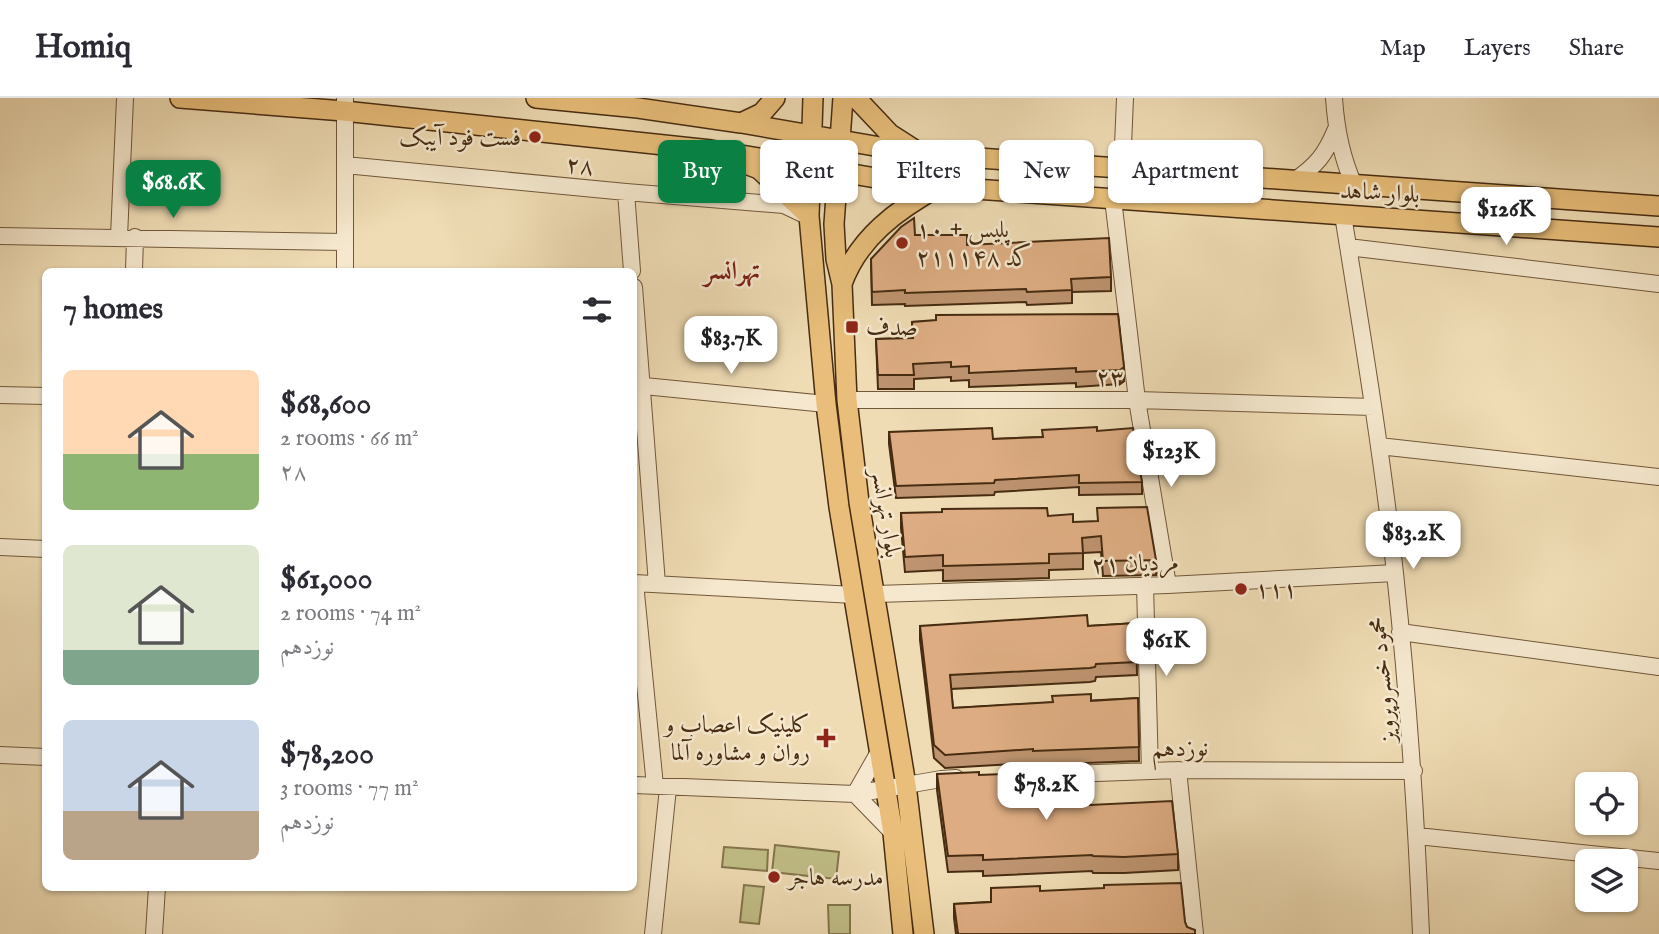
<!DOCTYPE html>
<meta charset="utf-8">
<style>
body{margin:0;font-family:"IM FELL English",Amiri,serif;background:#f2f2f3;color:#2b2b33;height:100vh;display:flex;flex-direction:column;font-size:26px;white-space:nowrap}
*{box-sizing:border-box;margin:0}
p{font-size:23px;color:#7c7c81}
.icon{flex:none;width:38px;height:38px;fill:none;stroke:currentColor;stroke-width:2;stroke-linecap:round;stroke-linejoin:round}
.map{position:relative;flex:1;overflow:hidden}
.sheet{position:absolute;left:42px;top:170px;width:595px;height:623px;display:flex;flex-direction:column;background:#fff;border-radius:10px;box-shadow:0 2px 5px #0004}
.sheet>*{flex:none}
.banner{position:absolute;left:658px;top:42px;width:665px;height:63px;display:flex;gap:14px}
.tools{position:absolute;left:1575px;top:674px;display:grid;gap:14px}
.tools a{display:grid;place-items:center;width:63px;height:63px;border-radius:10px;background:#fff;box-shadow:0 2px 5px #0004;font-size:35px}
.price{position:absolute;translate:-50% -60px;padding:0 16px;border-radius:14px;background:#fff;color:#222;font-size:23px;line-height:46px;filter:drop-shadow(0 2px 4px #0008)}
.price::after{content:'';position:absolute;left:50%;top:42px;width:21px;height:16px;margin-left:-10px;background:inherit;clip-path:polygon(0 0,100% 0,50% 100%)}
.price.on{background:#0b8043;color:#fff}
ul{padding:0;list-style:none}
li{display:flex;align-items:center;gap:21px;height:175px;padding:0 21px}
li span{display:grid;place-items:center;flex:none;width:196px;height:140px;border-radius:10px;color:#555}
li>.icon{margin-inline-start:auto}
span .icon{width:84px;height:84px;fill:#fffc;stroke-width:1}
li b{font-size:30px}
h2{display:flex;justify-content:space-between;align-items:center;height:84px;padding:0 21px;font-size:30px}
.chip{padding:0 24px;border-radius:10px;background:#fff;box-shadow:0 2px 5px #0004;font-size:24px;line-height:63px}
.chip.on{background:#0b8043;color:#fff}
header{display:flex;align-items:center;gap:42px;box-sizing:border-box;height:98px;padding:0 35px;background:#fff;border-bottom:2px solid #e1e1e2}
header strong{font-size:33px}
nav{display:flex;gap:38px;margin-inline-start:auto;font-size:24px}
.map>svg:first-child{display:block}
.green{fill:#c1be87;stroke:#84754c;stroke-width:2}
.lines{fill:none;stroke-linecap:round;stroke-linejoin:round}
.minor-casing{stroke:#71583a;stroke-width:18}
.major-casing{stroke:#472c11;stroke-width:22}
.minor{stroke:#f5e8ce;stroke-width:16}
.major{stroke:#e8be7a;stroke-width:19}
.wall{fill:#be9470;stroke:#472c11;stroke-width:2}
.shaded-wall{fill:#9b785b;stroke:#472c11;stroke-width:2}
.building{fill:#ddac82;stroke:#472c11;stroke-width:2}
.poi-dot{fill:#8f2418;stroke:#f5e8ce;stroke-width:2.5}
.labels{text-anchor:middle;stroke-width:5;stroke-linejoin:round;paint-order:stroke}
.poi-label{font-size:24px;fill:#472c11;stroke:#f5e8ce;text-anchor:start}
.street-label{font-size:24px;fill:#472c11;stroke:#f5e8ce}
.neighbourhood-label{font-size:26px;font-weight:bold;fill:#7a1f14;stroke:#f5e8ce}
</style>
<header>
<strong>Homiq</strong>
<nav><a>Map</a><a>Layers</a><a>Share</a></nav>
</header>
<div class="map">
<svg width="1659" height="836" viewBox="0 0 1659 836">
<rect width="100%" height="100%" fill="#efdcb4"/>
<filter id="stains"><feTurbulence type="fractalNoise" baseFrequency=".00286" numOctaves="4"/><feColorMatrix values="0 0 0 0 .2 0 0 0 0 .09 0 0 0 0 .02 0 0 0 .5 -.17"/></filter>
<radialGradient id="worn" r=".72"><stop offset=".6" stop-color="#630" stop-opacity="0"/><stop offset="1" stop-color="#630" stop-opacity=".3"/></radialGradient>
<path class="green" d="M775 747 839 754 836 781 772 774Z
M724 749 768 752 767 773 722 769Z
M744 787 764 789 759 826 740 824Z
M828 807H850V836H829Z"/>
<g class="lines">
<defs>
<path id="minor" d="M1334 0C1336 31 1341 58 1354 87
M345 67 626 94 784 107 803 116
M1122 71 1125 0
M1294 83C1317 67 1325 57 1336 31
M626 94 632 173
M1113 101 1137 302 1168 487
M1343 117C1362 236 1382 355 1395 475 1408 595 1416 715 1421 836
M0 138 344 144
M119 139 125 0
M1348 149 1659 186
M134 173 135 139
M345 173V0
M634 189 657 486
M634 287 826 306
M0 297 46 298
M847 302H1137L1373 309
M1379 348 1659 379
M0 449 46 451
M634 485 854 497
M635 485 655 688
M1145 487 1150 673
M876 496 1168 487 1395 475
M1400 534 1659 569
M880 652 855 696 893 735
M0 657 46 659
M1178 672 1195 836
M1014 678 1178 672 1414 673
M634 687 855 696 941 681 956 680
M1417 738 1659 763
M154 836 157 789
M653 836 668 690"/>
<path id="major" d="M180 0 344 13 711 52 917 87 1659 139
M536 0 638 10 741 25 921 56 1659 108
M813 0 809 118 826 306 839 409 893 735 903 836
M843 0 834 126 836 161 842 186 847 302 859 404 906 687 924 836
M856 0 890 36 915 52
M741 25 762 15 775 0
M738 63 759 71 809 118
M842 186C858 140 898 111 940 88"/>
</defs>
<use href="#minor" class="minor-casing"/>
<use href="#major" class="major-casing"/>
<use href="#minor" class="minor"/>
<use href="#major" class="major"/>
</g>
<path class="wall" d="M915 137 967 147 1111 179V193L1072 194V205L1027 207 1026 204 905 208V206L872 207 871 161Z
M1118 216 1124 283 1120 286 1076 289V285L969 289V282L951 283V279L914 281V291H878L876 241 912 240V224Z
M1097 333 1142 384V396L1079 397V389L995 394 994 397 896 400 889 346V334L993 341 1042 339Z
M901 415 1048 418 1073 424 1156 462V477L1103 478 1101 454 1083 455V471L1049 472V480L943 483V472L905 474 901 430Z
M1136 525 1137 577 1096 579 1095 583 1090 584 951 591 953 610 1138 600 1139 663 1033 667V665L945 670 934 660 920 542V528H1088Z
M937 676 979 677 1034 703 1090 707 1178 756V772L1124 775H1093L1092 773 983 778V773L948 774 937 692Z
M1040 793 1185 824 1187 829 1195 836H956L954 820V806L991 804Z"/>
<path class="shaded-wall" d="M1124 269V283L1120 286V272Z"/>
<path class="building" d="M914 120 915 137H967V147L1109 140 1111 179 1071 181 1072 192 1027 194 1026 191 905 195V192L872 194 871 161 901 129Z
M1118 216 1124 269 1120 272 1076 274V270L969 275V268L951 269V264L913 266 914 277H878L876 241 913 240 912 224 936 222V217Z
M1097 329V333L1133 330 1142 384 1079 385V377L995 382 994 385 896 388 889 334 992 330 993 341 1043 339 1042 332Z
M1147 409 1156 462 1103 463 1101 438 1082 440 1083 455 1049 456V465L943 468V457L905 459 901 415 942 414V411L1047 410 1048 418 1073 416V424L1098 423 1097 410Z
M1087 517 1088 528 1136 525 1137 564 1096 566 1095 569 1090 570 950 577 953 610 1053 604 1052 598 1091 596V603L1138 600 1139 649 1033 653V651L945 657 934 647 920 528Z
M979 674V677L1033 675 1034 703 1090 700V707L1172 703 1178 756 1124 759 1093 758 1092 757 983 762V757L948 758 937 676Z
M1181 785 1185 824 1187 829 1195 832V836H958L954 806 991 804V790L1040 788V793L1104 790V787Z"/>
<g class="poi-dot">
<circle cx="535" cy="39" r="7"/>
<circle cx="902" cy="145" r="7"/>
<rect x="845" y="222" width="14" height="14" rx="3.5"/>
<circle cx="1241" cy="491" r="7"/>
<path d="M822.5 629.5h7v7h7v7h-7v7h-7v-7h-7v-7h7z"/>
<circle cx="774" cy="779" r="7"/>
</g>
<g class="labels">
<g class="poi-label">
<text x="521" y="47" text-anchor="end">فست فود آیبک</text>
<text x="916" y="139">پلیس + ۱۰<tspan x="916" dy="28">کد ۲۱۱۱۴۸</tspan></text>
<text x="866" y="237">صدف</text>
<text x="1255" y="499">۱۱۱</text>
<text x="810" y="634" text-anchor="end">کلینیک اعصاب و<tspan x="810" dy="28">روان و مشاوره آلما</tspan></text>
<text x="788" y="787">مدرسه هاجر</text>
</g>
<g class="street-label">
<text transform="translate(580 67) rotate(6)" y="8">۲۸</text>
<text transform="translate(1380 94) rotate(3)" y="8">بلوار شاهد</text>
<text x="1110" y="287">۲۳</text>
<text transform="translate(887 415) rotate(81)" y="8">بلوار تهرانسر</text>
<text transform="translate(1135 465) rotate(-2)" y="8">۲۱ مردیان</text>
<text transform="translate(1382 582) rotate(-95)" y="8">محمود خسروپرویز</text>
<text transform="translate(1180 650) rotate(-1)" y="8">نوزدهم</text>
</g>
<g class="neighbourhood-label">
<text x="732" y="181">تهرانسر</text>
</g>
</g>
<rect width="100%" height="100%" filter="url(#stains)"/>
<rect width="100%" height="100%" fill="url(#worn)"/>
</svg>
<div class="tools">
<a><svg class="icon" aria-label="locate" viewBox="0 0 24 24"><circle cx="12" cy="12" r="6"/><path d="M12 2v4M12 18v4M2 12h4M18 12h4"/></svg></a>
<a><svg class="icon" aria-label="layers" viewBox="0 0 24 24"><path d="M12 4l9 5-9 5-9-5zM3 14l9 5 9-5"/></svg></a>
</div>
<b class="price on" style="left:173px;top:122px">$68.6K</b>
<b class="price" style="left:1506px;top:149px">$126K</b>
<b class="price" style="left:731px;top:278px">$83.7K</b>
<b class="price" style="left:1171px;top:391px">$123K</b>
<b class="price" style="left:1413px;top:473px">$83.2K</b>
<b class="price" style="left:1166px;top:580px">$61K</b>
<b class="price" style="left:1046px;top:724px">$78.2K</b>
<div class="banner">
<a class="chip on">Buy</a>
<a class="chip">Rent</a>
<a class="chip">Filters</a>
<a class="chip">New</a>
<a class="chip">Apartment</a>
</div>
<section class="sheet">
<h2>7 homes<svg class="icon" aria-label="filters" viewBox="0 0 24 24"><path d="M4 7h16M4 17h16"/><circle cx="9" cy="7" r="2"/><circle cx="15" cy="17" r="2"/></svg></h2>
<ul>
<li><span style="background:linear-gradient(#ffd9b3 60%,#8fb573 0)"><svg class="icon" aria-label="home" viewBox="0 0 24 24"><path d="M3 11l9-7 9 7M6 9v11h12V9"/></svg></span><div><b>$68,600</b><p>2 rooms · 66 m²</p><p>۲۸</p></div></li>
<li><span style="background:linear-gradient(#dfe7d0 75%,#7fa58c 0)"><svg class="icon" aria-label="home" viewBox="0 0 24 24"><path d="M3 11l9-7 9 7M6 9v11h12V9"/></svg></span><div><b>$61,000</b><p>2 rooms · 74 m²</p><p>نوزدهم</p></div></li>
<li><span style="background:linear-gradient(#c9d6e8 65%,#b9a48a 0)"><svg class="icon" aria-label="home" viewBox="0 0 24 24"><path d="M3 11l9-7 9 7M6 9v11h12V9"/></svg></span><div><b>$78,200</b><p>3 rooms · 77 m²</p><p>نوزدهم</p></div></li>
</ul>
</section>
</div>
